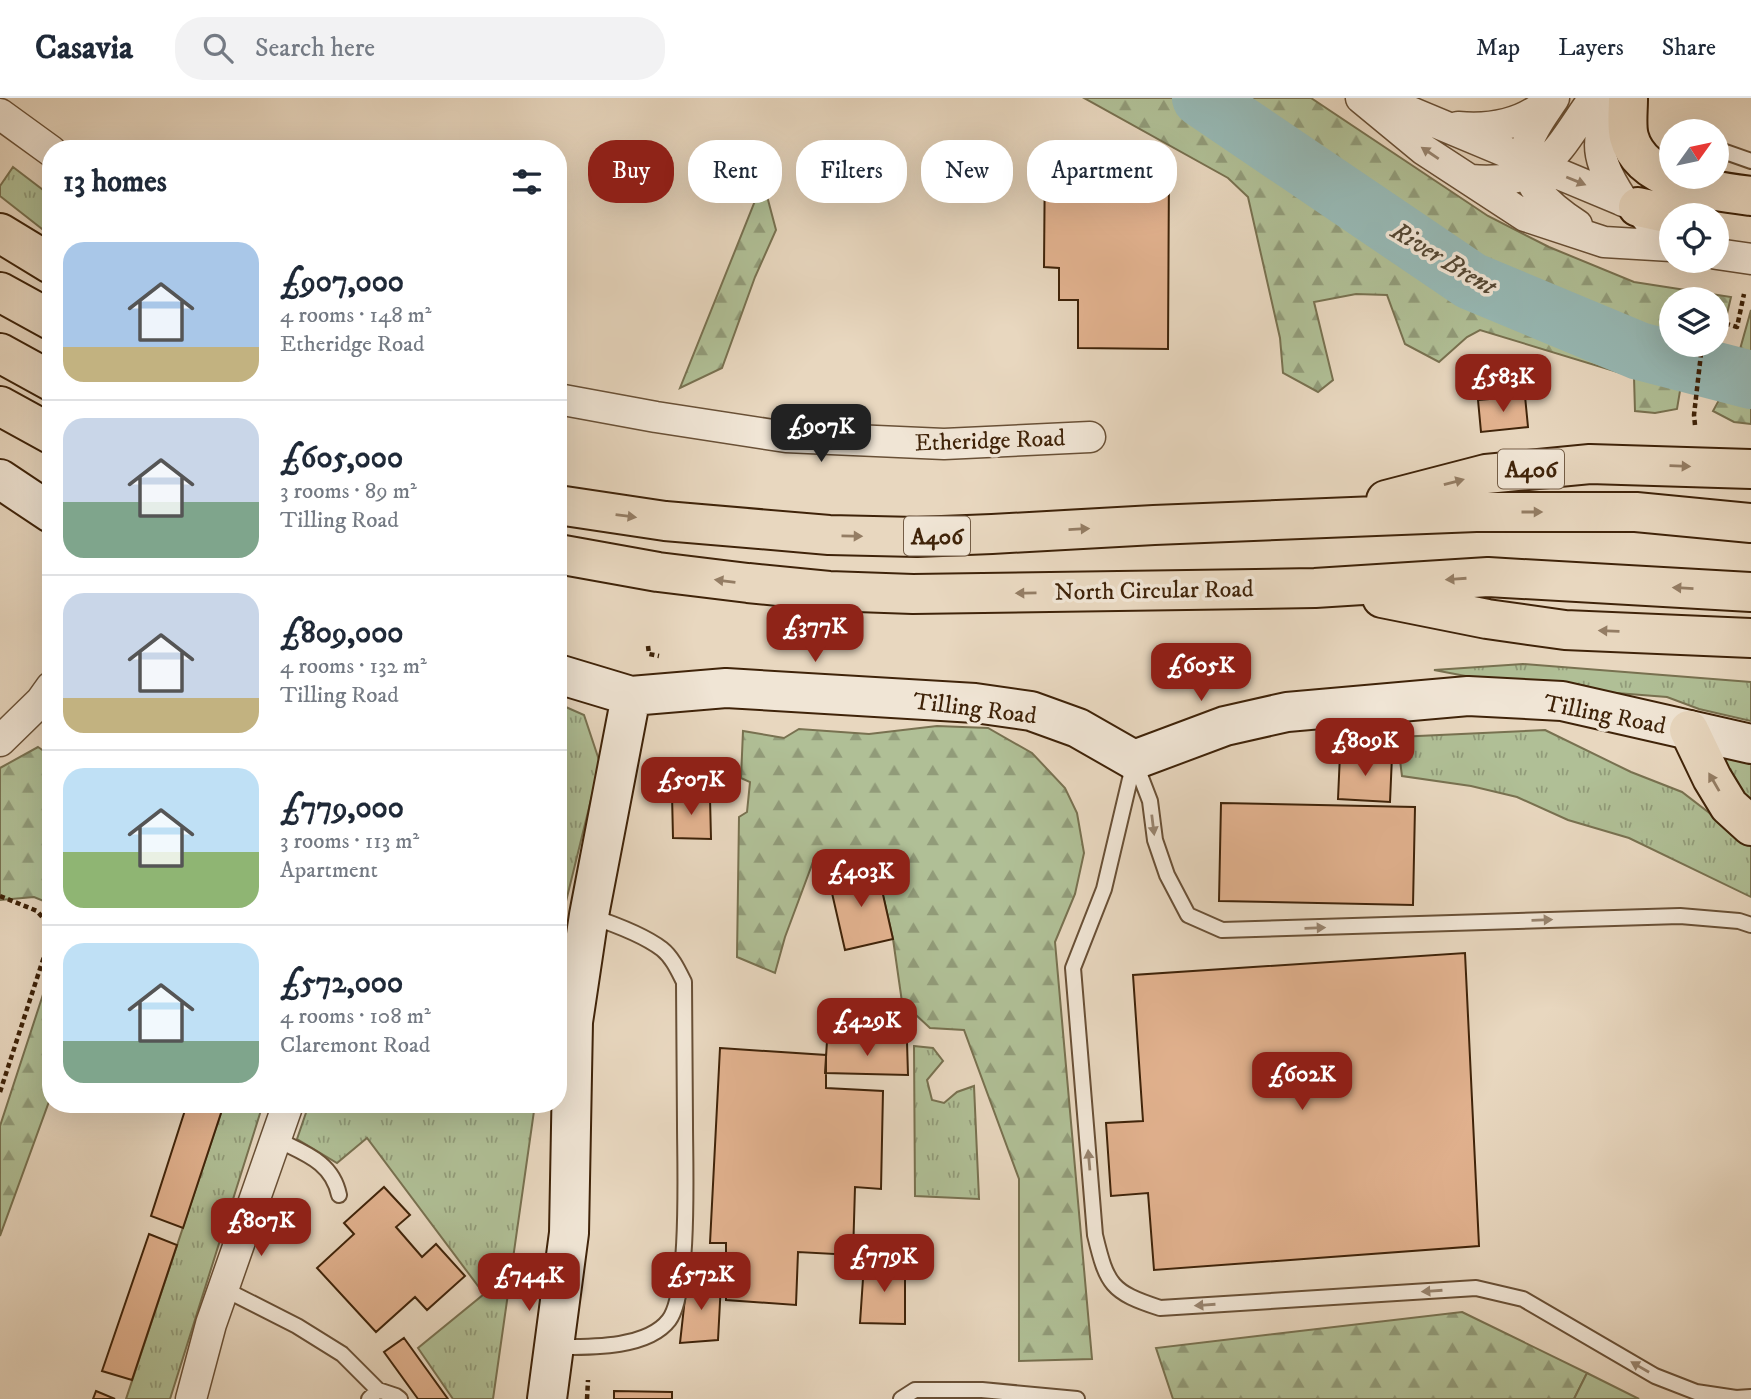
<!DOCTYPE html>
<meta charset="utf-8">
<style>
body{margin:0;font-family:"IM FELL DW Pica",serif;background:#f2f2f3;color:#1f2937;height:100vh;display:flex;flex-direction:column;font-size:26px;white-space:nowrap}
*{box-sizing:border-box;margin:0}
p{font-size:23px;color:#747a83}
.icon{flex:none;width:38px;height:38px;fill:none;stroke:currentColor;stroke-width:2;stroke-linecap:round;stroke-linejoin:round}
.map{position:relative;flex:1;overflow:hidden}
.panel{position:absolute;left:42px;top:42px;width:525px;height:973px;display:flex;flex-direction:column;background:#fff;border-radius:28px;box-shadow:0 7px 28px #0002}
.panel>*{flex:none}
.guide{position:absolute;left:588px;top:42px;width:665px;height:63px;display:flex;gap:14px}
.needle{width:46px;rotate:57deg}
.buttons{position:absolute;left:1659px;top:21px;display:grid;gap:14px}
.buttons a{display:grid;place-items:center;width:70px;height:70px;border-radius:50%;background:#fff;box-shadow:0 7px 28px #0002;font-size:35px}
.price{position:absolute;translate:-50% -60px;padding:0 16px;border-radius:14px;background:#8f2418;color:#fff;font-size:23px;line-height:46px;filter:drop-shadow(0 2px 4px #0008)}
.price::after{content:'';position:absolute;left:50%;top:42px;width:21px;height:16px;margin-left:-10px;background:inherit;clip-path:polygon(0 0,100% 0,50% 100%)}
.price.selected{background:#222;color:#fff}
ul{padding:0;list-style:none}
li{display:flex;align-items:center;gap:21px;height:175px;padding:0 21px}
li+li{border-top:2px solid #e0e1e3}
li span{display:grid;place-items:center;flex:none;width:196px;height:140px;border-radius:21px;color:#555}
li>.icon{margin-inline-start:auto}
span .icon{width:84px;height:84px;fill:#fffc;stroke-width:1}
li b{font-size:30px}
h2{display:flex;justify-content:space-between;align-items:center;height:84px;padding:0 21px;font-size:30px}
.chip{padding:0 24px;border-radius:28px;background:#fff;box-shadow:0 7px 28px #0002;font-size:24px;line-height:63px}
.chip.selected{background:#8f2418;color:#fff}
header{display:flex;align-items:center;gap:42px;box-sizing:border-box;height:98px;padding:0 35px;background:#fff;border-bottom:2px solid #e0e1e3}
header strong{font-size:33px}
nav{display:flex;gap:38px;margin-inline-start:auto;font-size:24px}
.search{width:490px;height:63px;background:#f2f2f3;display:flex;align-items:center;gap:18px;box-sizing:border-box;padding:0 24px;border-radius:28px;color:#747a83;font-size:26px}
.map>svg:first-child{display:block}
.grass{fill:url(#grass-tufts);stroke:#787150;stroke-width:2}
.forest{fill:url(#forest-firs);stroke:#787150;stroke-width:2}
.pitch{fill:#b0bf96;stroke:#787150;stroke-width:2}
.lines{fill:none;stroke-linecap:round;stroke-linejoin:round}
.river{stroke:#97b9b5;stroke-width:58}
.building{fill:#e2b28f;stroke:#3f2309;stroke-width:2}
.lane-casing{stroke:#695036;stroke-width:18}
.street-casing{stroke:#695036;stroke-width:33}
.secondary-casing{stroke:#3f2309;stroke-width:42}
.highway-casing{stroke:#3f2309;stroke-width:42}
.path{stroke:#3f2309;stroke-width:4.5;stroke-dasharray:5 3.5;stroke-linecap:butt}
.lane{stroke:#f0e5d5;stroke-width:14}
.street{stroke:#f0e5d5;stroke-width:30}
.secondary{stroke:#f0e5d5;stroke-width:38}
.highway{stroke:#e8d7bf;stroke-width:38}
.oneway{fill:#98846f}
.oneway2{fill:#947d64}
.labels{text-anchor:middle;stroke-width:7;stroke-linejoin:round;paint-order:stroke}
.shield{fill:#f0e5d5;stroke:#745d46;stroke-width:2}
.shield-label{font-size:23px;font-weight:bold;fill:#3f2309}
.street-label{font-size:24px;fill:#3f2309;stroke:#f0e5d5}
.water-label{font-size:26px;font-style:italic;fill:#554834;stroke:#f0e5d5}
</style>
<header>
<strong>Casavia</strong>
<div class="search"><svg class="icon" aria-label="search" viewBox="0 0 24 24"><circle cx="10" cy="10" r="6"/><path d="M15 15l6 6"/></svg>Search here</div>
<nav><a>Map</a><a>Layers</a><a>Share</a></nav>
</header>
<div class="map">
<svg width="1751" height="1301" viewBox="0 0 1751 1301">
<defs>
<pattern id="grass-tufts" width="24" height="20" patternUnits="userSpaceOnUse" patternTransform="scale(1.75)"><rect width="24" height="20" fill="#b0bf96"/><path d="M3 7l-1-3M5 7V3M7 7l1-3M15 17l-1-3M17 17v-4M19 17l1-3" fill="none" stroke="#919b79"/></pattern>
<pattern id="forest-firs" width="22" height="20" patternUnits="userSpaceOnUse" patternTransform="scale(1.75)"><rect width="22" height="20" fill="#b0bf96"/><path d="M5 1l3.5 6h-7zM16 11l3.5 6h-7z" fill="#919b79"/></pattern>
</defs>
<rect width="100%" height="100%" fill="#e8d7bf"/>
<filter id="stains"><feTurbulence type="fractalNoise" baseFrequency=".00286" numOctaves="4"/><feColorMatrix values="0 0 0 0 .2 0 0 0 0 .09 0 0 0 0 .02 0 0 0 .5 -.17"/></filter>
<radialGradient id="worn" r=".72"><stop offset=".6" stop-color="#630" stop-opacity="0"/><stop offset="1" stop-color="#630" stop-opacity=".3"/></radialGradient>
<path class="grass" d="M13 69 51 98V138L0 98V88Z
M1523 566 1751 584V623L1699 611 1667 599 1553 590 1476 580 1434 572Z
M559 606 584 617 600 665 558 836Z
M1545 632 1631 674 1682 694 1738 737 1751 743V799L1629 740 1568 722 1517 699 1471 688 1402 678 1397 639Z
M1712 652 1751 661V711Z
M914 948 933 950 943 963 927 982 932 1002 944 1005 957 994 974 988 979 1101 915 1098Z
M224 1006H263L170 1301H126Z
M309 1006H535L493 1301H453L418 1250 484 1196 367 1040 337 1065 297 1041Z"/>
<path class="forest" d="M1084 0H1178L1463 192 1639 258 1684 269 1677 311 1655 315 1635 313 1634 279 1480 232 1467 239 1439 264 1405 246 1387 197 1356 196 1314 204 1333 282 1318 294 1283 275 1280 240 1248 99 1228 80Z
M1225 0H1311L1488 118 1549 149 1634 184 1731 199 1726 220 1717 218V201H1671V247H1689L1686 254 1646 242 1477 174Z
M763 83 776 132 755 179 722 270 680 290Z
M1751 212V264L1737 262Z
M1730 282 1751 290V326L1734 324 1713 313Z
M937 628 988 630 1032 655 1065 690 1077 715 1084 755 1075 796 1055 844 1092 1261 1019 1263V1081L964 932 930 930 902 904 893 841 877 771 829 782 813 764 785 839 775 875 737 859 739 719 747 714 750 684 741 680 743 633 784 640 799 631 869 636Z
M38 649 51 658V806L34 799 0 802V670Z
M51 872V998L0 1138V1028Z
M1462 1214 1587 1275 1574 1301H1173L1156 1250Z"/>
<path class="pitch" d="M1587 1275 1639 1301H1574Z"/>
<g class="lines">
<path class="river" d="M1201 0 1471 183 1639 253 1751 282"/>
</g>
<path class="building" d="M1045 51H1113V70H1169L1168 251 1078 250V202H1059V170L1044 169Z
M1525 298 1528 329 1481 334 1478 302Z
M1340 656 1392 658 1390 704 1338 701Z
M672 696 710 700 711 741 673 740Z
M1221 705 1415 709 1413 807 1219 803Z
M877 770 893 841 845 852 829 782Z
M1465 855 1479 1148 1154 1172 1148 1095 1111 1098 1106 1025 1143 1023 1133 877Z
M827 943 907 944 908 977 825 975Z
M720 950 826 957V990L883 993 881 1091 855 1089 853 1157 798 1154 796 1207 726 1202V1145H710Z
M187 1006H224L183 1130 151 1118Z
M384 1089 410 1117 396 1129 422 1159 436 1146 465 1178 427 1212 415 1199 376 1234 317 1170 354 1136 344 1125Z
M149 1136 177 1147 132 1282 102 1273Z
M864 1166H905V1226L860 1225Z
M687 1182 721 1185 718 1242 680 1245Z
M404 1240 448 1301H418L384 1254Z
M96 1293 115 1301H93Z
M614 1293 672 1294V1301H614Z"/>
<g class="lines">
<defs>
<path id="lane" d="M1717 51 1751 63
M1134 664 1104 791 1073 870 1095 1137C1107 1187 1111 1194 1160 1210L1476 1190 1523 1201 1655 1278 1696 1294 1736 1300 1751 1299
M1135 664 1150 703 1155 742 1167 777 1188 817 1222 832 1680 818 1739 823 1751 827
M276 1041C303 1055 332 1063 339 1097
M224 1191 297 1228 342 1256 378 1292 369 1301
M554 1249C588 1249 647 1251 669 1222 690 1194 685 1066 685 1027 685 979 684 931 684 884 678 872 672 859 662 851 645 838 611 825 590 818
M378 1292 396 1298 400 1301
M901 1301 915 1292H982L1077 1301"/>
<path id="street" d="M1361 0 1424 52 1525 118 1604 144 1671 148
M1377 0 1638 109 1652 126
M1554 0C1545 14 1531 31 1527 48 1520 85 1549 109 1577 127
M0 16 51 53
M1458 29C1491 32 1524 26 1549 3
M1471 82C1546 88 1555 55 1594 0
M1623 103C1610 83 1592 54 1604 30 1609 19 1621 9 1629 0
M1717 156 1751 161
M558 301 656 319 786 339 944 346 1090 339
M0 643 41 603 51 589
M191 1301 211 1226 288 1006"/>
<path id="secondary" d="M0 381 51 415
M558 576 631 598 726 590 975 605 1031 613 1078 630 1134 662 1225 628 1287 614 1468 598 1562 603 1751 646
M547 1301 569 1135 573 924 589 817 631 598"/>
<path id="highway" d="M1628 1C1628 13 1626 28 1629 39 1641 85 1712 93 1751 98
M1638 109 1675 117
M0 135 51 166
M0 194 51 222
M0 255 51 283
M0 308 51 336
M1386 402 1486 376 1590 366 1751 371
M558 407 665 423 829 437 917 439 992 436 1154 427 1476 414H1636L1751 425
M558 456 658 474 748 485 829 493 913 496 1315 490 1488 479 1751 494
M1382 500 1487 521 1565 532 1751 540
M1689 632 1712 680 1729 708 1751 728"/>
</defs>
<use href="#lane" class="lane-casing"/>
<use href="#street" class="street-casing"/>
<use href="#secondary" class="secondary-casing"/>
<use href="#highway" class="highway-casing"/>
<path class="path" d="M1717 223 1737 229 1744 196
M1695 327 1694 317 1702 247
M648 548 649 556 659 558
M0 798 37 813 51 829
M0 994 51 837
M587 1301 588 1282"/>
<use href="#lane" class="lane"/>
<use href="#street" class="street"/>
<use href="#secondary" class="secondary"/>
<use href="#highway" class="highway"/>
</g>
<defs><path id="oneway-solid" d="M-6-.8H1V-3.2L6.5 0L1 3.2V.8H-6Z" transform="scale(1.75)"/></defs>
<g class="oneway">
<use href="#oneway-solid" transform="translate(1430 55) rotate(-146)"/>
<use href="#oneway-solid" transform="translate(1576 83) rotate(22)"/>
<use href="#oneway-solid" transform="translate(1153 727) rotate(83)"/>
<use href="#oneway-solid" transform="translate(1542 822) rotate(-2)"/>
<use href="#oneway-solid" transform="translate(1315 830) rotate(-2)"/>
<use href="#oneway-solid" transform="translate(1089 1062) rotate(-95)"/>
<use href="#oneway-solid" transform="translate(1432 1193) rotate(176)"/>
<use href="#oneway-solid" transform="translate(1205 1207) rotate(176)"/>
<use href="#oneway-solid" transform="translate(1640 1269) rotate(-150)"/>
</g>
<g class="oneway2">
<use href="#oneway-solid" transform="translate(1680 368) rotate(2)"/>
<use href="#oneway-solid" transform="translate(1454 384) rotate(-15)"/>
<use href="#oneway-solid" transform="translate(1532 414)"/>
<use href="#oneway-solid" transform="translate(626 418) rotate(7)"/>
<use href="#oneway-solid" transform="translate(1079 431) rotate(-3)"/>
<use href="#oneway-solid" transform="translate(852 438) rotate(1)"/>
<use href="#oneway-solid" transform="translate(1456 481) rotate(176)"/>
<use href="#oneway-solid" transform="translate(725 483) rotate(-173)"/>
<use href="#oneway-solid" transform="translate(1683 490) rotate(-177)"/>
<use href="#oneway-solid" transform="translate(1026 495) rotate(179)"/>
<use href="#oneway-solid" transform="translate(1609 533) rotate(-178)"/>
<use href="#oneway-solid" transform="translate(1714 684) rotate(-120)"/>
</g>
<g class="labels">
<g class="shield">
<rect x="1498" y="351.5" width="66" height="39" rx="5"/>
<rect x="904" y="418.5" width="66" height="39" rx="5"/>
</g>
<g class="shield-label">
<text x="1531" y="379">A406</text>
<text x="937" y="446">A406</text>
</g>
<g class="street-label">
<text transform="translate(990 342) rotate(-2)" y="8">Etheridge Road</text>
<text transform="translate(1154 492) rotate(-1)" y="8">North Circular Road</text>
<text transform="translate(975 610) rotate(7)" y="8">Tilling Road</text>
<text transform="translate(1605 616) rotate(11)" y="8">Tilling Road</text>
</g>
<g class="water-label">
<text transform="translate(1444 160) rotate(31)" y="9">River Brent</text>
</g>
</g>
<rect width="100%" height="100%" filter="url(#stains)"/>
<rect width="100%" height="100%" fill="url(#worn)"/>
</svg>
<div class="buttons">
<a><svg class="needle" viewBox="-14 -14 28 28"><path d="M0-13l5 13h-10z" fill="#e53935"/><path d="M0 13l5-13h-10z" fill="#747a83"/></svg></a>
<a><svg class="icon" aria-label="locate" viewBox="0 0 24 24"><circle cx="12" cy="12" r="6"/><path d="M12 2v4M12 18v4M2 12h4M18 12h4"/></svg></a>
<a><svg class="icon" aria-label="layers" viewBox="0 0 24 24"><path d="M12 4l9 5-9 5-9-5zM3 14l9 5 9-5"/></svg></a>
</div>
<b class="price" style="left:1503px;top:316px">£583K</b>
<b class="price selected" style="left:821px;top:366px">£907K</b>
<b class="price" style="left:815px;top:566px">£377K</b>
<b class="price" style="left:1201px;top:605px">£605K</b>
<b class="price" style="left:1365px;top:680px">£809K</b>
<b class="price" style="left:691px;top:719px">£507K</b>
<b class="price" style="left:861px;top:811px">£403K</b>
<b class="price" style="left:867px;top:960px">£429K</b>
<b class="price" style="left:1302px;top:1014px">£602K</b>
<b class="price" style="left:261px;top:1160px">£807K</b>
<b class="price" style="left:884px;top:1196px">£779K</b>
<b class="price" style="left:701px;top:1214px">£572K</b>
<b class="price" style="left:529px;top:1215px">£744K</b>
<div class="guide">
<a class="chip selected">Buy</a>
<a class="chip">Rent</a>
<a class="chip">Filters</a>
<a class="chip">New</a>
<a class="chip">Apartment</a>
</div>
<section class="panel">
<h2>13 homes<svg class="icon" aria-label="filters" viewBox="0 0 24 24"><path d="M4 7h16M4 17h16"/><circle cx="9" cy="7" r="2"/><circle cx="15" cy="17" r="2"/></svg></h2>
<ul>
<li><span style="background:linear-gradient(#a9c7e8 75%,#c2b280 0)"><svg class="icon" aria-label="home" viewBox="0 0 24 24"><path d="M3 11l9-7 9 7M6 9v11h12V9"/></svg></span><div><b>£907,000</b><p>4 rooms · 148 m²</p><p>Etheridge Road</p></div></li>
<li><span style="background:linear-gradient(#c9d6e8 60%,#7fa58c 0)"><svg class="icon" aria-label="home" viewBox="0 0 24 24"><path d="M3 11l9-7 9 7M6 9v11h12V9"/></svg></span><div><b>£605,000</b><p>3 rooms · 89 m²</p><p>Tilling Road</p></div></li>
<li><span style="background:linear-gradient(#c9d6e8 75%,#c2b280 0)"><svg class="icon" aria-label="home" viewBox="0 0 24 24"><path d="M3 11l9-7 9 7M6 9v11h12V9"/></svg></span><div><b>£809,000</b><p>4 rooms · 132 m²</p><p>Tilling Road</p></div></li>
<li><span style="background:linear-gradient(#bfe0f5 60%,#8fb573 0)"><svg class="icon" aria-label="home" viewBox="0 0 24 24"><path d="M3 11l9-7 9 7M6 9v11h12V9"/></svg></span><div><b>£779,000</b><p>3 rooms · 113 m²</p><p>Apartment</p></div></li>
<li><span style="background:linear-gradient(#bfe0f5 70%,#7fa58c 0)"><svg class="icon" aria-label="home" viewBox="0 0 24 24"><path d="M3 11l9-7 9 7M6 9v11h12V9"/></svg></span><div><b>£572,000</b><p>4 rooms · 108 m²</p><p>Claremont Road</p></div></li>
</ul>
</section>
</div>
